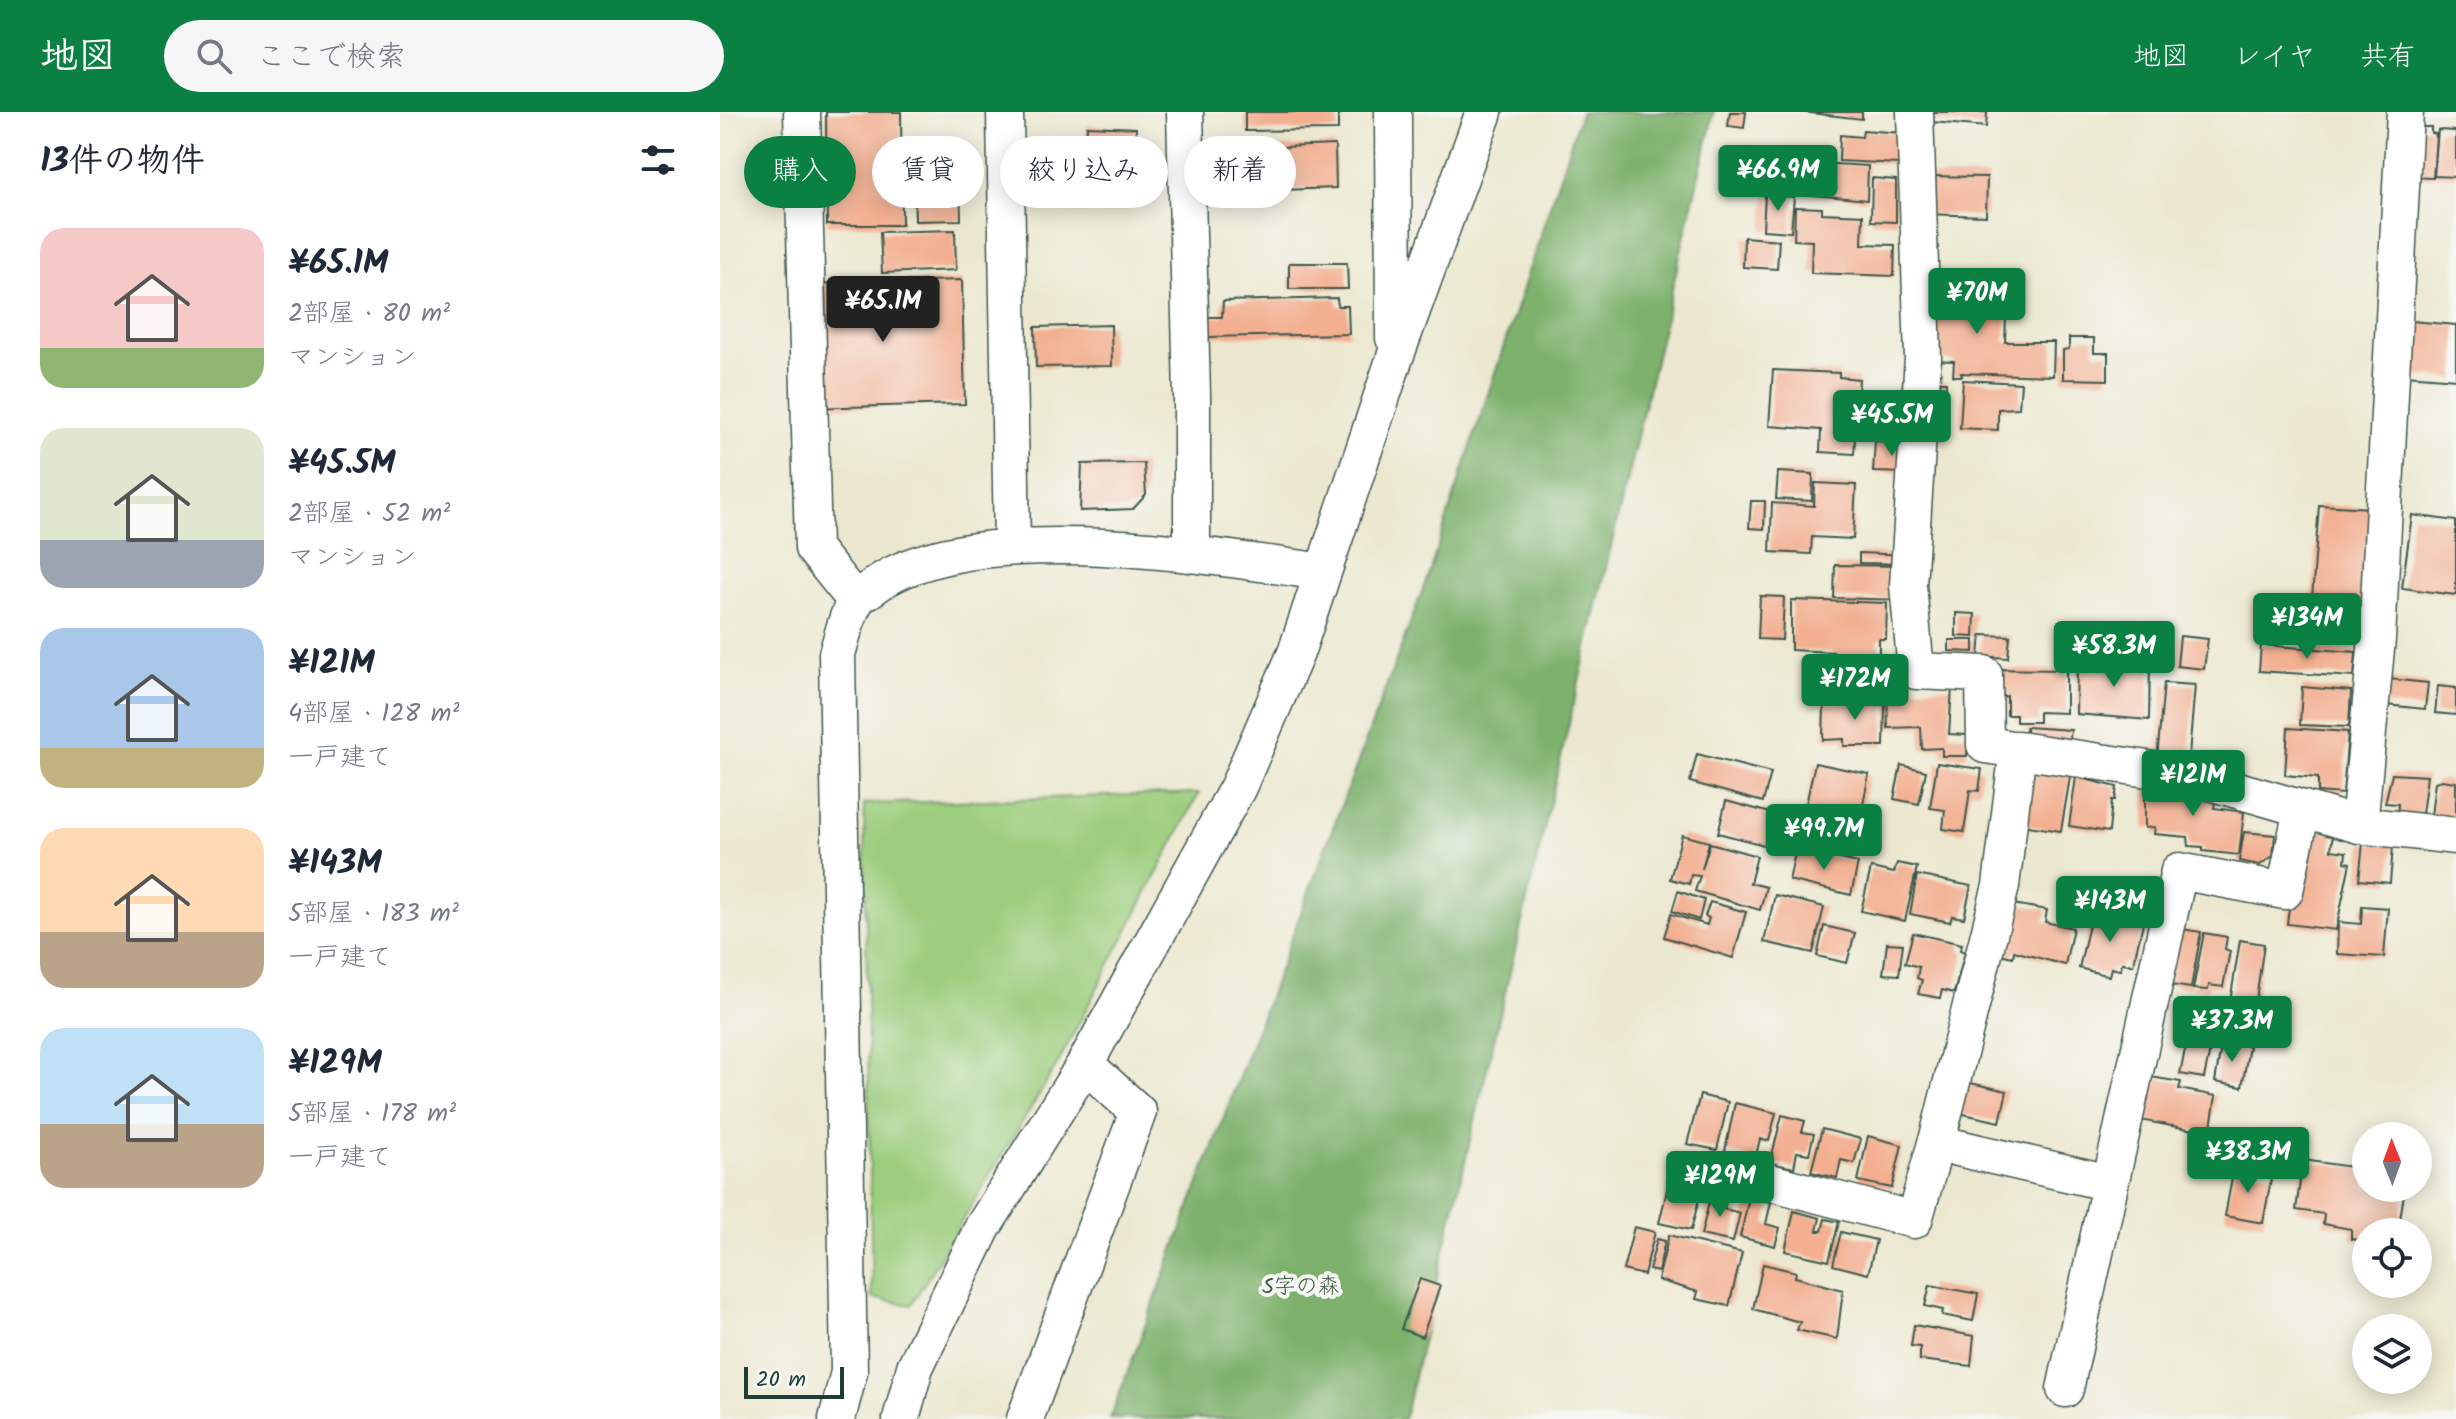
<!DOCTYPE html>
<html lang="ja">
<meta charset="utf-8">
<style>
body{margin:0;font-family:Kalam,"Klee One",sans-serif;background:#f6f6f7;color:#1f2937;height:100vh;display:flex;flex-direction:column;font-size:30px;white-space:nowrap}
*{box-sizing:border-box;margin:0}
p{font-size:26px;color:#747a83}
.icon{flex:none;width:44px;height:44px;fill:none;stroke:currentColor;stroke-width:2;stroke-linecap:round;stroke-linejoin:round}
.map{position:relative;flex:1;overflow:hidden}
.panel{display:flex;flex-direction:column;background:#fff;width:720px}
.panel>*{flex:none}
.top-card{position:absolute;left:24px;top:24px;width:760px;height:72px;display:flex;gap:16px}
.needle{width:52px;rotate:359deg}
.fabs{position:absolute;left:1632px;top:1010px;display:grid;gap:16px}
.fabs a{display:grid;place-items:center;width:80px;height:80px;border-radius:50%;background:#fff;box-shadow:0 4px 20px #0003;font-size:40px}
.scale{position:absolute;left:24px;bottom:20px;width:100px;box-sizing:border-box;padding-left:8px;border:4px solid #1f3d34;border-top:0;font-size:22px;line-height:28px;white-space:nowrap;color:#1f3d34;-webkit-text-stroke:6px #f6f6f2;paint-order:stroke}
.price{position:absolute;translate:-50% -68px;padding:0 18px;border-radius:8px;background:#0b8043;color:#fff;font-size:26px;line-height:52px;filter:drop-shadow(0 2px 4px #0008)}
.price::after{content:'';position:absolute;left:50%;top:48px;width:24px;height:18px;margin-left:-12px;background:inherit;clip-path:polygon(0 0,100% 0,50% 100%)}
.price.selected{background:#222;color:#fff}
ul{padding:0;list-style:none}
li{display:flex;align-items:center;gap:24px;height:200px;padding:0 40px}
li span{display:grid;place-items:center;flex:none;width:224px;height:160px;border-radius:24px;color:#555}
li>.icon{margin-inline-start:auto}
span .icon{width:96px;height:96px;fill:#fffc;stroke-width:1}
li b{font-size:34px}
h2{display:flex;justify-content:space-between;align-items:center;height:96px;padding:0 40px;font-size:34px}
.pill{padding:0 28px;border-radius:36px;background:#fff;box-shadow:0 4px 20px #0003;font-size:28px;line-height:72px}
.pill.selected{background:#0b8043;color:#fff}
header{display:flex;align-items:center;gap:48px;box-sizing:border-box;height:112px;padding:0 40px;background:#0b8043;color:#fff}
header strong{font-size:38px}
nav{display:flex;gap:44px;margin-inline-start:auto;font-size:28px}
.search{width:560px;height:72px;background:#f6f6f7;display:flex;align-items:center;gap:20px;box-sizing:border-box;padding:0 28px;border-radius:44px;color:#747a83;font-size:30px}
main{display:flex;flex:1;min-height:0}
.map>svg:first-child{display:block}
.green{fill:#9cce7d;stroke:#5e8658;stroke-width:2}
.forest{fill:#7db16c;stroke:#4e7750;stroke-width:2}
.building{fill:#f3af90}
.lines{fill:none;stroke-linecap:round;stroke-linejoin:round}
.minor-casing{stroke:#3e574b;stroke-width:39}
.minor{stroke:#fff;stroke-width:36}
.labels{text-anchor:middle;stroke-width:8;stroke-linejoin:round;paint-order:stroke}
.park-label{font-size:22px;fill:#385a43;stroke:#f6f6f2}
</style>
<header>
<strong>地図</strong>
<div class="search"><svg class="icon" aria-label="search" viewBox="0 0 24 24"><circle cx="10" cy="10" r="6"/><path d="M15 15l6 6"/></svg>ここで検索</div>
<nav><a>地図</a><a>レイヤ</a><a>共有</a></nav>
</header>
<main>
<section class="panel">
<h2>13件の物件<svg class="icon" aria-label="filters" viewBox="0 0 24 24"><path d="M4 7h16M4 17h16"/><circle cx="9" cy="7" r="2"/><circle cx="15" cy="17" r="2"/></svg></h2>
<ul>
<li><span style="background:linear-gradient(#f6c9c9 75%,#8fb573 0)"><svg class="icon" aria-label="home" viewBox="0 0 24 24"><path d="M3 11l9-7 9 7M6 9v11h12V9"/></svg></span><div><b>¥65.1M</b><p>2部屋 · 80 m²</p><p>マンション</p></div></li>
<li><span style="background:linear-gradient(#dfe7d0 70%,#9aa5b1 0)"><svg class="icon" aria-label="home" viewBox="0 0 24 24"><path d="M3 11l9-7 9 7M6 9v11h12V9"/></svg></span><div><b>¥45.5M</b><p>2部屋 · 52 m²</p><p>マンション</p></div></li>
<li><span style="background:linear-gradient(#a9c7e8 75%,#c2b280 0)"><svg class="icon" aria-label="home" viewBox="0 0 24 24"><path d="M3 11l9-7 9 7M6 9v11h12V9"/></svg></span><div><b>¥121M</b><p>4部屋 · 128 m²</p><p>一戸建て</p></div></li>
<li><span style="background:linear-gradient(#ffd9b3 65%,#b9a48a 0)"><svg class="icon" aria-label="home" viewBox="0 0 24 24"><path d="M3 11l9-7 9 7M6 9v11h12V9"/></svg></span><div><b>¥143M</b><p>5部屋 · 183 m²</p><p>一戸建て</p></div></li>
<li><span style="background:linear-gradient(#bfe0f5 60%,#b9a48a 0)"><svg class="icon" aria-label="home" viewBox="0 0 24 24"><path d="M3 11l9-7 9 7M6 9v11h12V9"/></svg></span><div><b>¥129M</b><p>5部屋 · 178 m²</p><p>一戸建て</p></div></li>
</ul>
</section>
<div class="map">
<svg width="1736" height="1307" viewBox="0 0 1736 1307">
<rect width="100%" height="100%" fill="#f6f6f2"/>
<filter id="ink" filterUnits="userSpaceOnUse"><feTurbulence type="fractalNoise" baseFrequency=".0125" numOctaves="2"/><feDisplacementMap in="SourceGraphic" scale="16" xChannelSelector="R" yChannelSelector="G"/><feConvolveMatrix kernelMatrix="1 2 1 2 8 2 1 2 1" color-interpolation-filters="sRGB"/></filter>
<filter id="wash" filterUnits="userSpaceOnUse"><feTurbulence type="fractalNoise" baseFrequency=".006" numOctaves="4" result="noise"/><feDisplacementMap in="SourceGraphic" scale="32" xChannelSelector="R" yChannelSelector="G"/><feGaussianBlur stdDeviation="1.8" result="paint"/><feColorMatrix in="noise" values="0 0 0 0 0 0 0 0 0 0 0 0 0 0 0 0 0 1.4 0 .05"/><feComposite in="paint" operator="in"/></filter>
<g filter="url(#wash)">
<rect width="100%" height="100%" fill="#ece8d0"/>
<path class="green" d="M479 681 337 953 191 1193 152 1186 144 692Z"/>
<path class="forest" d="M861 0H994L684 1307H390L709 461Z"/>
<g id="blocks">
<path class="building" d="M106 0H181L182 113H107Z
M525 0H618V18L525 19Z
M1010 0H1026L1024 16 1008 14Z
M1082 0H1142V7Z
M1202 0H1267L1266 15 1201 9Z
M367 14 416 16 414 52 365 50Z
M1694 15H1711V21L1716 22 1713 66 1691 65Z
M1143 18 1181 21 1180 52 1119 49 1120 23 1142 25Z
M1718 18 1736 19V65L1714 64Z
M615 33 616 76 510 80V37Z
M1041 45 1062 46 1060 75 1039 73Z
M1065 49 1148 54 1147 88 1063 80Z
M1203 64 1267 65 1266 104 1203 102Z
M1152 66 1176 68V110L1151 109Z
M240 67 241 108 195 109 194 69Z
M1045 82 1074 85 1071 120 1043 118Z
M1075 95 1102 96V101L1143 103 1142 132 1175 133 1174 164 1091 161 1092 129 1074 128Z
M235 118 236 158 162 161 160 120Z
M1024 125 1059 128 1057 157 1023 155Z
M569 151H627L628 177H569Z
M242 168 245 292 84 296 80 172Z
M1199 170 1258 173 1257 204 1286 206 1285 230H1334L1333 264 1241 261 1242 264H1233L1234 249 1210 248Z
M617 186 618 194H628L629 222 486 225V205H502L503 189Z
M1691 209 1736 213V267L1686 263Z
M391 213 392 254 316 255 315 215Z
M1349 226H1374V241H1388V268L1343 267V238L1349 237Z
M1053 258 1119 261V265L1139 267 1134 342 1100 340 1101 318 1049 314Z
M1243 268 1301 271 1299 296 1278 297V318L1240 316Z
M1209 270H1226V302H1209Z
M1155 329 1190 332 1189 361 1153 360Z
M424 351 426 383 413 397 360 399 362 352Z
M1058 360 1093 362 1092 389 1056 387Z
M1095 371 1136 373 1133 427 1092 425 1091 442 1050 440 1052 391 1094 394Z
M1031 389H1045L1044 417 1029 416Z
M1599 393 1651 396 1641 531 1589 527Z
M1692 403 1736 409V483L1682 476Z
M1139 441 1188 443 1187 452 1139 451Z
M1115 453 1185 454 1184 488 1114 486Z
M1040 484 1064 485 1062 528 1038 527Z
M1071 488 1167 491 1166 527H1159V541L1145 540V556L1114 555V540L1071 538Z
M1236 501 1255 502 1254 525 1236 524Z
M1405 510 1434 512 1432 539 1404 537Z
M1261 523 1290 524 1288 546 1259 544Z
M1460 524 1488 527 1484 557 1457 554Z
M1229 528H1254V540L1229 539Z
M1541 533 1636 540 1634 565 1539 559Z
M1357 549H1430L1429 608 1356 602Z
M1262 557 1346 558V601L1319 600V610H1296V603H1287V584L1278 585Z
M1669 567 1708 571 1705 597 1666 593Z
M1444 571 1475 573 1468 654 1437 647Z
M1718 574 1736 576V603L1715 601Z
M1232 575 1229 622 1247 623V644H1222V636L1202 637 1201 615 1168 616 1167 576Z
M1582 575 1631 579 1629 615 1580 613Z
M1128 583 1156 584V593L1165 592 1164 634H1124V627L1103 628 1104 591H1127Z
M1306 615 1351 618 1348 643 1306 624Z
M1568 616 1628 620 1623 682 1598 680V666L1565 663Z
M977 642 1051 661 1043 690 970 670Z
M1291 650 1351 659 1341 719 1302 713Z
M1095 651 1149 662 1141 702 1128 699 1123 719 1082 711Z
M1217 651 1262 657 1259 679 1250 678 1244 720 1223 717 1225 698 1210 696Z
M1181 653 1206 659 1199 692 1174 687Z
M1672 662 1707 664 1701 710 1677 707 1678 692 1665 691Z
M1356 665 1397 675 1395 688H1392L1389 720 1349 714Z
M1722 668 1736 670V707L1711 704 1715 670Z
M1429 672 1497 679 1494 696 1524 700 1519 743 1483 739V735L1469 734 1468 725 1434 722 1435 715 1425 716V682Z
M1006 689 1073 707 1063 738 998 721Z
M1579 717 1613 721 1611 738 1626 740 1625 750 1630 751 1616 818 1567 812Z
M1524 720 1555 723 1553 744 1540 753 1519 749Z
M962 723 989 730 982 757 990 731 1037 744 1030 771 1046 775 1040 798 975 779 980 764 971 763 969 772 950 767Z
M1643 731 1673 734 1670 771 1639 768Z
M1076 737 1138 751 1131 783 1069 768Z
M1177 751 1197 755 1185 809 1141 799 1151 756 1174 761Z
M1197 763 1251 774 1244 806 1232 804 1230 810 1190 802Z
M958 779 984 788 979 808 952 799Z
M1055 783 1104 795 1093 841 1044 830Z
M990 790 1026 800 1013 846 944 825 951 802 987 813 989 806 985 804Z
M1293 792 1327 798 1325 810 1353 816 1345 853 1294 839 1293 845 1270 840Z
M1642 794 1668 796 1664 845 1617 842 1618 810 1641 812Z
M1372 800 1423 811 1413 853 1402 851 1400 858 1391 856 1389 864 1359 856Z
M1104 814 1135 821 1127 851 1097 844Z
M1449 815 1481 820 1471 876 1451 873Z
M1193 821 1242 832 1240 838 1245 840 1234 881 1222 878 1220 886 1198 882 1202 868 1197 866 1199 855 1185 851Z
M1484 821 1507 825 1505 837 1510 839 1503 875 1489 873 1488 878 1473 877Z
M1520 828 1544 832 1535 894 1510 890Z
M1167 831 1183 832 1179 863 1163 862Z
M1470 914 1488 917 1487 923H1493L1484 966 1460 962Z
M1502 929 1529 934 1522 975 1495 970Z
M1413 962 1461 970 1459 977 1496 984 1490 1021 1409 1006Z
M1232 967 1287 979 1280 1010 1225 998Z
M980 983 1008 990 997 1038 967 1032Z
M1015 991 1056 1001 1049 1029 1040 1027 1035 1047 1005 1039Z
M1062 1003 1085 1009 1082 1020 1094 1022 1089 1042 1077 1040 1074 1056 1050 1051Z
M1102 1017 1141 1027 1134 1051 1121 1048 1117 1066 1091 1060Z
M1148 1024 1182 1033 1172 1076 1138 1069Z
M960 1045 984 1050 982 1056 988 1057 986 1066 964 1062 965 1055 957 1053Z
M1583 1048 1646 1057V1076H1685L1678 1120H1646V1129L1631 1127V1117L1603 1112 1604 1102 1576 1098Z
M1514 1055 1552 1062 1543 1111 1505 1104Z
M950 1066 971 1070 967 1084 979 1087 971 1118 939 1111Z
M992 1078 1007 1081 1004 1097 1020 1101 1013 1130 981 1123Z
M1029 1086 1051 1090 1046 1112 1060 1116 1055 1134 1020 1125Z
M1074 1099 1100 1106 1097 1119H1102L1105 1107 1119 1110 1109 1149 1065 1139Z
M914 1115 935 1120 924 1163 903 1158Z
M1121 1120 1156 1128 1148 1162 1113 1153Z
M949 1123 1022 1141 1009 1194 976 1187 978 1180 938 1168Z
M937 1127 945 1129 938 1160 929 1158Z
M1043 1152 1076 1160 1075 1165 1123 1178 1117 1227 1077 1218 1080 1210 1033 1197Z
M700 1167 720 1174 702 1225 681 1217Z
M1210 1173 1258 1182 1253 1209 1222 1203 1223 1198 1205 1194Z
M1194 1213 1254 1224 1251 1254 1200 1248V1235L1191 1234Z"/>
</g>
</g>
<g filter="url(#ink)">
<use href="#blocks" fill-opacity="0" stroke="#3e574b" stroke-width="2"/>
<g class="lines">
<defs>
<path id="minor" d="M82 0 93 436 135 488
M285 0 292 435
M465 0 472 284V440
M673 0 674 226
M1195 0 1203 246 1188 473 1196 559 1264 562 1265 633 1462 662 1639 713 1736 724
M1639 713 1657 527 1685 0
M1214 1041 1281 774 1298 637
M1027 1064 1194 1108 1216 1031 1390 1071
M1345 1277 1459 759 1565 779 1582 697
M117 1307 129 1260 117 542C122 526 126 505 135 490 138 484 147 479 153 475 246 404 489 443 602 460
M181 1307 195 1255 263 1115 365 952 518 675 576 541 674 248 764 0
M305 1307 418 1000 365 952"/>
</defs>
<use href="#minor" class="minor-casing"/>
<use href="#minor" class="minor"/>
</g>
</g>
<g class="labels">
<g class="park-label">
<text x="581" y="1181">S字の森</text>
</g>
</g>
</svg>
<div class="fabs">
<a><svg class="needle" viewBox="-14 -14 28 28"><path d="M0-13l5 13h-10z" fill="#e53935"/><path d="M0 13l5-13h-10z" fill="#747a83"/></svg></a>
<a><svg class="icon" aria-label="locate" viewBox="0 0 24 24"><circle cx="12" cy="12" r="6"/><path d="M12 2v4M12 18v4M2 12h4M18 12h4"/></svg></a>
<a><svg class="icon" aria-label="layers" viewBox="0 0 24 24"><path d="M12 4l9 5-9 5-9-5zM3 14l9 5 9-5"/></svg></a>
</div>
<div class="scale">20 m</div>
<b class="price" style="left:1058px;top:101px">¥66.9M</b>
<b class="price" style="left:1257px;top:224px">¥70M</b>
<b class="price selected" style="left:163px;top:232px">¥65.1M</b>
<b class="price" style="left:1172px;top:346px">¥45.5M</b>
<b class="price" style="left:1587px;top:549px">¥134M</b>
<b class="price" style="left:1394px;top:577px">¥58.3M</b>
<b class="price" style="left:1135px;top:610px">¥172M</b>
<b class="price" style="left:1473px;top:706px">¥121M</b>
<b class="price" style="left:1104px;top:760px">¥99.7M</b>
<b class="price" style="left:1390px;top:832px">¥143M</b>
<b class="price" style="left:1512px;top:952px">¥37.3M</b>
<b class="price" style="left:1528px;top:1083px">¥38.3M</b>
<b class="price" style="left:1000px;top:1107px">¥129M</b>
<div class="top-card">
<a class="pill selected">購入</a>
<a class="pill">賃貸</a>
<a class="pill">絞り込み</a>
<a class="pill">新着</a>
</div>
</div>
</main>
